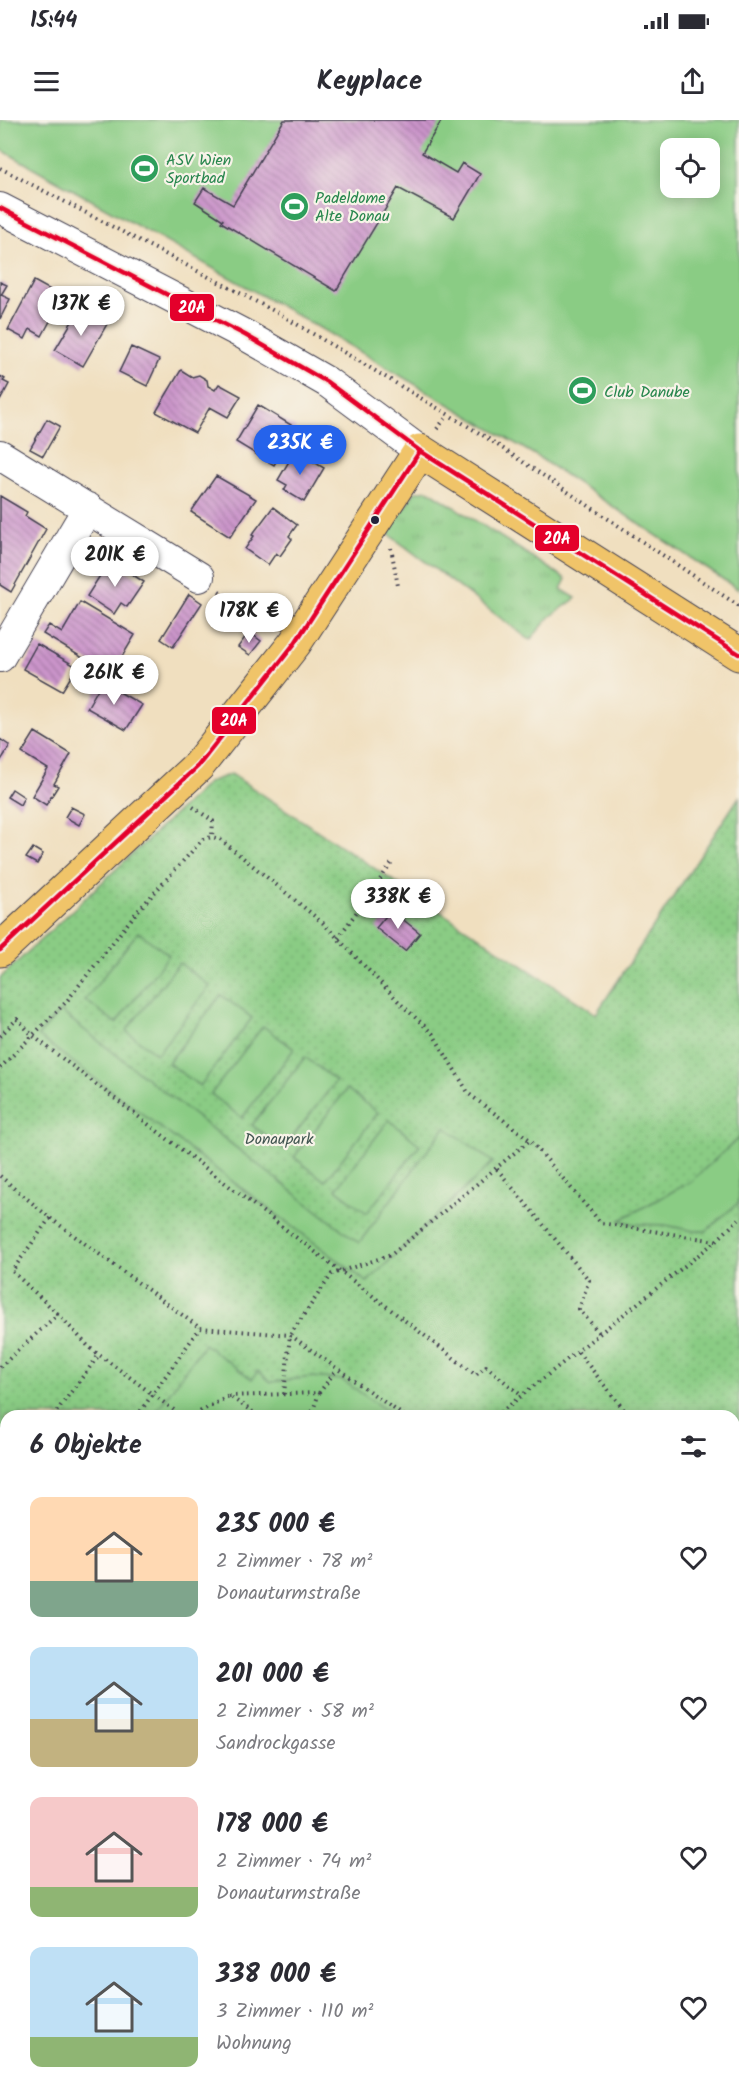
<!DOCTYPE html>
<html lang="de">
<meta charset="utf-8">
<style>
body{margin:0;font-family:Kalam,sans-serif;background:#f2f2f3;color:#2b2b33;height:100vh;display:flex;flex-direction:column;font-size:22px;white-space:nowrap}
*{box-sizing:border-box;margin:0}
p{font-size:20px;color:#7c7c81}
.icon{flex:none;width:33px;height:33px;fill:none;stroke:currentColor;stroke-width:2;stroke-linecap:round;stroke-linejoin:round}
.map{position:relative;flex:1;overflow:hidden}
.details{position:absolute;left:0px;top:1290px;width:740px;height:686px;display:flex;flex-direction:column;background:#fff;border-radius:18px 18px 0 0;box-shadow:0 3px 15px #0003}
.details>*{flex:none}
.tools{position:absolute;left:660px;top:18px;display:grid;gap:12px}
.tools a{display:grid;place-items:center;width:60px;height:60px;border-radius:12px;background:#fff;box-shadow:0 3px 15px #0003;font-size:30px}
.price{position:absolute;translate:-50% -51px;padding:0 14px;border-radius:21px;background:#fff;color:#222;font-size:20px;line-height:39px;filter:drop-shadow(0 2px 3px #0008)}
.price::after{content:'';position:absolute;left:50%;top:36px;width:18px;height:14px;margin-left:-9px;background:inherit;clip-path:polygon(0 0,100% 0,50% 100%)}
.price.current{background:#2563eb;color:#fff}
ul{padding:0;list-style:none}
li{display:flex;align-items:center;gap:18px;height:150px;padding:0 30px}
li span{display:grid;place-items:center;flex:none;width:168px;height:120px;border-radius:12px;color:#555}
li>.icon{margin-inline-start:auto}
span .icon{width:72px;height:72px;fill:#fffc;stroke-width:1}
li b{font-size:26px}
h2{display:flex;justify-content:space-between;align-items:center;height:72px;padding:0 30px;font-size:26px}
.status{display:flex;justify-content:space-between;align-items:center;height:42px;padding:0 30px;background:#fff;direction:ltr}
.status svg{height:16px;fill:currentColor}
header{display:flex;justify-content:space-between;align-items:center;height:78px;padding:0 30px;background:#fff;font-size:27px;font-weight:800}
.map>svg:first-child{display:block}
.grass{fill:url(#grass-tufts);stroke:#567760;stroke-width:1.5}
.park{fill:url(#park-dots);stroke:#567760;stroke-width:1.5;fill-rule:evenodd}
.garden{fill:#8acc84;stroke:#567760;stroke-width:1.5;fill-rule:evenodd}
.water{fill:url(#water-rules);stroke:#3e7586;stroke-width:1.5}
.building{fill:url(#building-back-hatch)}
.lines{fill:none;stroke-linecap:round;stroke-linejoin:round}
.minor-casing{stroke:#413e4f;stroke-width:32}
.major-casing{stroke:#413e4f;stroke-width:35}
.path{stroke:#413e4f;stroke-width:4;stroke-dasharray:1.5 4.5;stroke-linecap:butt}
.minor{stroke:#fff;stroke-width:30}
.major{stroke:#f0c469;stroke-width:33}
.bus-1-casing{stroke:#f7f3e8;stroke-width:9}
.bus-1{stroke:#e4002b;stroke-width:4.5}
.bus-dot{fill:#22223b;stroke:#f7f3e8;stroke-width:2}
.labels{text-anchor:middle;stroke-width:4.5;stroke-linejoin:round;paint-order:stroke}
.leisure-label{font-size:16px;fill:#27864d;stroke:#f7f3e8;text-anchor:start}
.park-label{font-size:16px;fill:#415551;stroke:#f7f3e8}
.line-badge{stroke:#f7f3e8;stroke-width:2}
.badge-label{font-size:16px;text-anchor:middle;font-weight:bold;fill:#fff}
</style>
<div class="status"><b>15:44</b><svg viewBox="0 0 49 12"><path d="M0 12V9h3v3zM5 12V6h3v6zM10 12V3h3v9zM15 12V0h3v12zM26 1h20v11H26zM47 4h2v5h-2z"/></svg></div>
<header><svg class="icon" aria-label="menu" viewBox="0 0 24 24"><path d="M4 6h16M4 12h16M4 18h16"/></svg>Keyplace<svg class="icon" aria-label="share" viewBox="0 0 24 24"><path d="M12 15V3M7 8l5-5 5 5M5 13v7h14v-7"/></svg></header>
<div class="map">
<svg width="739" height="1975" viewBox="0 0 739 1975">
<defs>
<pattern id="grass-tufts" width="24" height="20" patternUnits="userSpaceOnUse" patternTransform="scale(1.5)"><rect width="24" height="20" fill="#8acc84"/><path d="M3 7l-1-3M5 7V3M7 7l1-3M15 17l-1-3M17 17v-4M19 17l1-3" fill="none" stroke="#77af73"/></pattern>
<pattern id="park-dots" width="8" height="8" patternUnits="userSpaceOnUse" patternTransform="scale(1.5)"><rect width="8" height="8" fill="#8acc84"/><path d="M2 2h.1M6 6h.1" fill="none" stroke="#77af73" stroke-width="1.8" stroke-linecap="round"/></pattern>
<pattern id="water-rules" width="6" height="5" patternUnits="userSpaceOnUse" patternTransform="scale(1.5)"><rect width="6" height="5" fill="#5bc8d2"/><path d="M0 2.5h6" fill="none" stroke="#4ba2ac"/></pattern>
<pattern id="building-back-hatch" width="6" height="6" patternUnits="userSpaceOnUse" patternTransform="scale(1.5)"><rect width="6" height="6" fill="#cb94ca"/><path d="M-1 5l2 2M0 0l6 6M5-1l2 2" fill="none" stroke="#a478a5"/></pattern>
</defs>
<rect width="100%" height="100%" fill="#f7f3e8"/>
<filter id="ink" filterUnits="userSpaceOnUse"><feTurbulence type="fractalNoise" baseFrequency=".0167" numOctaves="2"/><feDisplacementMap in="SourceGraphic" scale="12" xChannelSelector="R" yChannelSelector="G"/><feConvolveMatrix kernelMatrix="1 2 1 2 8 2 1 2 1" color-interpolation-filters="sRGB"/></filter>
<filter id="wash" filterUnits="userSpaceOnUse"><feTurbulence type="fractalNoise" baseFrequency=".008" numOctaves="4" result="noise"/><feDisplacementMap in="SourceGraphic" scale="24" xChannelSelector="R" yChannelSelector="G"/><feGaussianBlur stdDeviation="1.35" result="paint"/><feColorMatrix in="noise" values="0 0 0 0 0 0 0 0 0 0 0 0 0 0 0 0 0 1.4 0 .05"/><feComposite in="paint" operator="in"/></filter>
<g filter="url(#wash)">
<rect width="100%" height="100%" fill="#f0dfbf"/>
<path class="grass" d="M428 370 566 459 561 469 576 478 550 497 530 520 387 413 415 372Z"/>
<path class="park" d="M231 654 596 894 739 677V1975H0V858L209 662ZM6 1296H734V1970H6Z"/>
<path class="garden" d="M0 0H739V470L535 335 318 207 0 29ZM670 28H710V68H670Z
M138 812 169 835 116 903 85 880Z
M179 843 210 866 157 934 126 911Z
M221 875 252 898 200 966 168 943Z
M60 891 359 1123 445 1007 493 1042 367 1162 38 916Z
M263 906 294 929 242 998 211 974Z
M305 937 336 961 283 1029 252 1005Z
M347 969 378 993 325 1061 294 1037Z
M389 1000 420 1025 367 1093 336 1069Z
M739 1018V1082L706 1111H694L665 1105 634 1104 620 1100 690 1062Z
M204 1224 252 1259 258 1251 271 1262 312 1257 342 1260 394 1296H153Z"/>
<path class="water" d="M734 1701 739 1708V1924L734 1921Z"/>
<g id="blocks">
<path class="building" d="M284 0H442L422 33 456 53 462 43 480 54 454 98 398 68 336 171 221 102 223 100 195 82 204 68 233 85Z
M34 161 63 177 42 216 30 209 25 219 8 210Z
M0 162 7 165 1 175 10 179 0 199Z
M80 188 107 204 83 246 55 230Z
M131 227 159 240 147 266 119 252Z
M181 250 192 257 199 255 207 260 208 266 215 270 219 264 241 276 228 297 210 287 195 313 156 292Z
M0 256 5 259 3 261 9 264 0 281Z
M258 285 296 308 274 345 236 322Z
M47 299 60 306 43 336 30 329Z
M295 331 324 348 304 382 284 370 287 365 278 360Z
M216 356 256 379 230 417 191 392Z
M0 376 27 392 25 396 46 409 11 472 0 465Z
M273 387 297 405 289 416 292 419 280 436 276 433 268 445 245 429 254 416 252 415Z
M110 440 144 462 127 487 121 483 114 494 87 476Z
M189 474 202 483 173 527 161 519Z
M80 482 135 515 111 555 43 514 49 505 62 513Z
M249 512 261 521 250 535 238 527Z
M37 524 77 547 62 571 23 549Z
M102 562 142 585 126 610 87 588Z
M35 612 71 634 54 664 58 666 46 685 32 676 48 649 22 633Z
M0 619 10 626 0 642Z
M12 669 24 677 20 685 7 677Z
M71 687 85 694 79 705 65 697Z
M33 728 43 734 37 744 26 738Z
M391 790 420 813 405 831 376 808Z
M0 1813 6 1818V1886L0 1881Z"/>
</g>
</g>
<g filter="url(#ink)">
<use href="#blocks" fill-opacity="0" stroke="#413e4f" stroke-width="1.5"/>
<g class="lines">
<defs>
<path id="minor" d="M0 88 245 215 327 262 420 331
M0 335 199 457
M0 537 88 388
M0 1786 6 1791"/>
<path id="major" d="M0 830 198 646 295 523 420 331 739 534"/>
</defs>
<use href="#minor" class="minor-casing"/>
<use href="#major" class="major-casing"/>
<path class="path" d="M0 48 278 193 481 314 739 486
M437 309 447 296
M391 428 398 466
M219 471 272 507
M193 687 213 701 212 717
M338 818 394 740
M0 916 17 899 33 916 476 1255 486 1246 522 1276
M0 948 66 882 136 793 203 719 212 717 220 719 323 803 403 886 433 914 469 974 530 1020 601 1103 716 1121
M497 1049 589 1160 579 1189 600 1214
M0 1056 50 1098 200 1208 290 1215 404 1296
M50 1098 12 1151 58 1194
M578 1232 629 1296
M0 1247 58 1194 90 1228 182 1296
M319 1273 337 1249
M284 1274 290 1215 332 1154 391 1135 530 1020
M229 1276 319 1273 311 1296
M53 1296 99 1235
M137 1296 200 1208
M196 1296 201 1291 229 1276 259 1296
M496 1296 716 1121 739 1099
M0 1335 6 1340
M0 1360 6 1354
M0 1498 6 1489
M734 1514 739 1516
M0 1529 6 1533
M0 1564 6 1568
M0 1575 6 1574
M0 1588 6 1584
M0 1657 6 1654
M523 1970 527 1975"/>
<use href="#minor" class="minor"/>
<use href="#major" class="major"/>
<defs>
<path id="bus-1" d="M0 88 245 215 327 262 420 331 739 534
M0 830 198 646 295 523 420 331"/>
</defs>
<use href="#bus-1" class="bus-1-casing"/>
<use href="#bus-1" class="bus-1"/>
</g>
</g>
<defs>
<symbol id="stadium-disc" viewBox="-11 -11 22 22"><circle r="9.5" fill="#2e9e5b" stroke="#f7f3e8"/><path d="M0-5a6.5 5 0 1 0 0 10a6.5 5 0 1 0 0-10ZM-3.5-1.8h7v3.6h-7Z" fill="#fff"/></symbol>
</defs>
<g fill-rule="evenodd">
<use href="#stadium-disc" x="128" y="32" width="33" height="33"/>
<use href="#stadium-disc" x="278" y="70" width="33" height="33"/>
<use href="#stadium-disc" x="566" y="254" width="33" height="33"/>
</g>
<circle class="bus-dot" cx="375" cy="400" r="5"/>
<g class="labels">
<g class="leisure-label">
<text x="166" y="45">ASV Wien<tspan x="166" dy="18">Sportbad</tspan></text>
<text x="315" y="83">Padeldome<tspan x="315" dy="18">Alte Donau</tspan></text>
<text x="604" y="277">Club Danube</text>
</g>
<g class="park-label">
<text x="279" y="1024">Donaupark</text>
</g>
</g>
<g class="line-badge">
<rect x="169" y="173" width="46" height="29" rx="6" fill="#e4002b"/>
<rect x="534" y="404" width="46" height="28" rx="6" fill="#e4002b"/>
<rect x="211" y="586" width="46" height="29" rx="6" fill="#e4002b"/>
</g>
<g class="badge-label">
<text x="192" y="193">20A</text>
<text x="557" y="424">20A</text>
<text x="234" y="606">20A</text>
</g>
</svg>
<div class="tools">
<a><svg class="icon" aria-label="locate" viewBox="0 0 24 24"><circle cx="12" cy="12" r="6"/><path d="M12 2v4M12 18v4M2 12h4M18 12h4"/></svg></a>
</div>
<b class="price" style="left:81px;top:217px">137K €</b>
<b class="price current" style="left:300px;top:356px">235K €</b>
<b class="price" style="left:115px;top:468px">201K €</b>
<b class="price" style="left:249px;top:524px">178K €</b>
<b class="price" style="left:114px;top:586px">261K €</b>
<b class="price" style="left:398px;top:810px">338K €</b>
<section class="details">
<h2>6 Objekte<svg class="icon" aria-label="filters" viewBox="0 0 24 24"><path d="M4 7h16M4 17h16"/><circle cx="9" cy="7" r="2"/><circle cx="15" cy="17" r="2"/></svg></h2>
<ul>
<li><span style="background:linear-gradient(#ffd9b3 70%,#7fa58c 0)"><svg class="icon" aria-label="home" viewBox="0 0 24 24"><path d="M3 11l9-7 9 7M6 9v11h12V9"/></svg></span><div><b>235 000 €</b><p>2 Zimmer · 78 m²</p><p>Donauturmstraße</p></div><svg class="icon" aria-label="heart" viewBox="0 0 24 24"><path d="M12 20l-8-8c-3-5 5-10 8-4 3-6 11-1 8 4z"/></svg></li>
<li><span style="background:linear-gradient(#bfe0f5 60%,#c2b280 0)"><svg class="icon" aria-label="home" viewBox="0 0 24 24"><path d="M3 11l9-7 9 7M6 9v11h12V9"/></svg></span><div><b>201 000 €</b><p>2 Zimmer · 58 m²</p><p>Sandrockgasse</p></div><svg class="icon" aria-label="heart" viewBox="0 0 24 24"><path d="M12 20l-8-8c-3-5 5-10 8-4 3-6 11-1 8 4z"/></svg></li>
<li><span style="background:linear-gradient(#f6c9c9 75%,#8fb573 0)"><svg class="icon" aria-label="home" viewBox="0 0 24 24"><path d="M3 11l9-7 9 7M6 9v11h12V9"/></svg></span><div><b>178 000 €</b><p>2 Zimmer · 74 m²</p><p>Donauturmstraße</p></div><svg class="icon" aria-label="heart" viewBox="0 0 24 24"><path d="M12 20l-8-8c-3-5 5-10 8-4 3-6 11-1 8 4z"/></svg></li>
<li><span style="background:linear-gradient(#bfe0f5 75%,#8fb573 0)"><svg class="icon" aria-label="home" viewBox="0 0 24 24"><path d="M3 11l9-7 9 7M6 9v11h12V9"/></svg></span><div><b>338 000 €</b><p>3 Zimmer · 110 m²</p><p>Wohnung</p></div><svg class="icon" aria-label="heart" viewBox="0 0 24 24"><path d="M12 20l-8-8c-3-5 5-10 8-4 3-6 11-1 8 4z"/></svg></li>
</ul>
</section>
</div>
